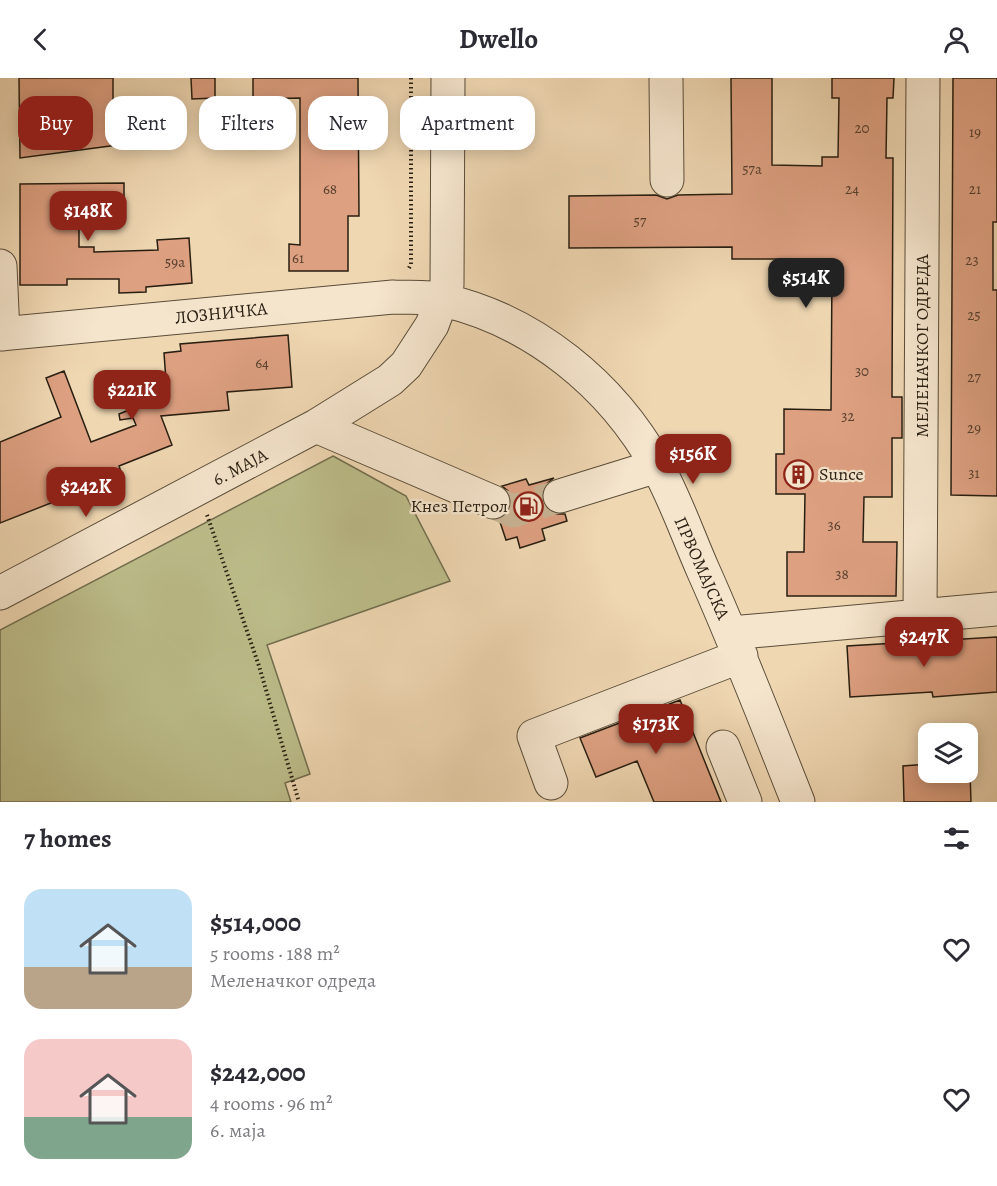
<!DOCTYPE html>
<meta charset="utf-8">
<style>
body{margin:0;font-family:Alegreya,serif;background:#f7f7f7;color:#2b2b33;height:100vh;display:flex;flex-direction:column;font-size:22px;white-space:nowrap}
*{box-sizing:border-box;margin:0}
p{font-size:20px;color:#7c7c81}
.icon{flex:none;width:33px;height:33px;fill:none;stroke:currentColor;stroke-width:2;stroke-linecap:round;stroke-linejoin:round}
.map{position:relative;height:724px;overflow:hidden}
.drawer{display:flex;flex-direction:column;background:#fff;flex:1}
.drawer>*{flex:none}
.top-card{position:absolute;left:18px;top:18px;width:600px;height:54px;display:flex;gap:12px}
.tools{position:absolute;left:918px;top:645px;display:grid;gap:12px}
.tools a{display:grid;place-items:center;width:60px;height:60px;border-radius:12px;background:#fff;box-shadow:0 3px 15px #0003;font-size:30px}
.price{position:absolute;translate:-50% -51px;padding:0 14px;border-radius:12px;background:#8f2418;color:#fff;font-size:20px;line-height:39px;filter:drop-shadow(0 2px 3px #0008)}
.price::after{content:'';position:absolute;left:50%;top:36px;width:18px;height:14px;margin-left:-9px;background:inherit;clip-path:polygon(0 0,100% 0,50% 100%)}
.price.active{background:#222;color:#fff}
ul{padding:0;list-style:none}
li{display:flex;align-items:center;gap:18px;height:150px;padding:0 24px}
li span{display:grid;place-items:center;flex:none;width:168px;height:120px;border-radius:18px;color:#555}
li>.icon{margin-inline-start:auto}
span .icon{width:72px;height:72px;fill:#fffc;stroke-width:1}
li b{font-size:26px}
h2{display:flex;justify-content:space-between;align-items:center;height:72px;padding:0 24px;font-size:26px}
.pill{padding:0 21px;border-radius:18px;background:#fff;box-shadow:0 3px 15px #0003;font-size:21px;line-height:54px}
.pill.active{background:#8f2418;color:#fff}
header{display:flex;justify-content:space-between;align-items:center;height:78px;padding:0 24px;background:#fff;font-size:27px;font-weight:700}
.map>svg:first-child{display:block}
.green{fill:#bcbd8a;stroke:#726e4e;stroke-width:1.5}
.building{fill:#dda081;stroke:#281e11;stroke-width:1.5}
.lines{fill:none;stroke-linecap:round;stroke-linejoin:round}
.minor-tunnel{stroke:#c7b292;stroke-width:33;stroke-dasharray:33 16;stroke-linecap:butt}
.minor-casing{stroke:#5a4c39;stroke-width:35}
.path{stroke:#281e11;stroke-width:4;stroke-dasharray:1.5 3;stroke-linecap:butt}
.minor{stroke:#f5e5cd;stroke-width:33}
.labels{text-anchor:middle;stroke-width:4.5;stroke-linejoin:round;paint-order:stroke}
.number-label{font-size:15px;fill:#553e2d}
.street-label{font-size:18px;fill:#281e11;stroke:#f5e5cd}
.poi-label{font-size:18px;fill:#281e11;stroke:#f5e5cd;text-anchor:start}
</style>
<header><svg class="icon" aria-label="back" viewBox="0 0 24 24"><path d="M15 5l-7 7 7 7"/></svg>Dwello<svg class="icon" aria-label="person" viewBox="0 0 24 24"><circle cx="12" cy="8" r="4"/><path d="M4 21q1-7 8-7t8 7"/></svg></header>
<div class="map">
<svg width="997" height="724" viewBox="0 0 997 724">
<rect width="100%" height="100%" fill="#efd7b2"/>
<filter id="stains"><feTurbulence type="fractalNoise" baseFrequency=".00333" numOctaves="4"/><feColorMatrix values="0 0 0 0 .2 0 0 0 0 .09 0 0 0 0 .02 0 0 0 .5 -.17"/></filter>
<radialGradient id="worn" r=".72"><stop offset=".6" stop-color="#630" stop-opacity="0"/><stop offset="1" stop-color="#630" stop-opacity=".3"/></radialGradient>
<path class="green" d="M333 378 406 418 450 503 267 567 310 696 285 705 291 724H0V552Z"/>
<path class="building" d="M19 0H113V46L141 45 140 64 20 80Z
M191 0H215V20L192 21Z
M253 0H358L359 138H348V193H289V166L300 167V20L253 21Z
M731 0H772V87L822 88V79H838L839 20H832V0H894L893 20H887L886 80H893L892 319H902V360H892V419H864L863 464H897L896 518H787V474H804L805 416H776V376H784V331L831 332 832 192H818V186H794V181H732V169L569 170V118L656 117 667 121 678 117 732 116Z
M953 0H997V144H993V212H997V418L951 417Z
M124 105V130H79V169H94V174L158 172 157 162 189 160 192 205 146 209V214L119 215V201H67V207H20V106Z
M288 257 292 309 227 314 229 332 161 338 172 367 119 388 122 397 0 445V364L61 339 46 300 64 293 91 364 136 347 133 340 120 342 119 336 167 317 164 275 181 273 180 266Z
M554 400 546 406 542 413V424L548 432 555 436H565L567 443 542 451 545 462 520 470 517 459 506 462 499 441 510 432 512 422 508 413 502 408 526 401 529 407Z
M997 559V614L933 619 932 614 850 619 847 568Z
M680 622 721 724H654L637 683 596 699 580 660Z
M928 686V694H970L971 724H904L903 688Z"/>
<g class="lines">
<path class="minor-tunnel" d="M493 424 513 433 560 418"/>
<defs>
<path id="minor" d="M666 0 667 102
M0 188 3 256
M0 256 393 219C409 220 428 218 443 222 534 243 612 307 657 388 675 420 688 458 703 492 737 568 767 646 798 724
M316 348 493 424
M560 418 657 388
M0 515 316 348 390 302 406 287 432 247 447 207 448 0
M920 537 923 0
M731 555 997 531
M723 669 745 724
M551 705 534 658 741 578"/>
</defs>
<use href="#minor" class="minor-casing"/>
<path class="path" d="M409 190 411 186V0
M207 437 259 588 299 724"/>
<use href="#minor" class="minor"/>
</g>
<defs>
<symbol id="building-ring" viewBox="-11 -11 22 22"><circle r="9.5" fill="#f5e5cd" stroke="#8f2418" stroke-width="1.5"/><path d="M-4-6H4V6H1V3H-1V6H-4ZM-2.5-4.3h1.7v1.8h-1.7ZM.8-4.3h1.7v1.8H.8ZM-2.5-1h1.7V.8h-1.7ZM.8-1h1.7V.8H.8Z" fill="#8f2418"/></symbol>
<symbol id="fuel-ring" viewBox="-11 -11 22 22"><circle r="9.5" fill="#f5e5cd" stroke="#8f2418" stroke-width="1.5"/><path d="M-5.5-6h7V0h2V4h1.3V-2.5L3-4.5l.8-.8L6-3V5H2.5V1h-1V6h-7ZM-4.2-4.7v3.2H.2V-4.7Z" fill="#8f2418"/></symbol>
</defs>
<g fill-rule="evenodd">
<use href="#building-ring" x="782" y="380" width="33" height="33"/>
<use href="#fuel-ring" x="512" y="412" width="33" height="33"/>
</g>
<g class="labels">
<g class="number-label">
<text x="862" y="55">20</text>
<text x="975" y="59">19</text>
<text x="752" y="96">57a</text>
<text x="330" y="116">68</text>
<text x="852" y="116">24</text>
<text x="975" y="116">21</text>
<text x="640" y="148">57</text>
<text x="298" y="185">61</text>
<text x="972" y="187">23</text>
<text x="175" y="189">59a</text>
<text x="974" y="242">25</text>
<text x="262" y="290">64</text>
<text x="862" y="298">30</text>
<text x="974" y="304">27</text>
<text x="848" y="343">32</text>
<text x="974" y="355">29</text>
<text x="974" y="400">31</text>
<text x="834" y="452">36</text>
<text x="842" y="501">38</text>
</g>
<g class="street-label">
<text transform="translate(221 235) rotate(-6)" y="6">ЛОЗНИЧКА</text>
<text transform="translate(922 268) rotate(-90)" y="6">МЕЛЕНАЧКОГ ОДРЕДА</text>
<text transform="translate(240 389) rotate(-28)" y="6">6. МАЈА</text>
<text transform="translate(702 490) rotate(66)" y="6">ПРВОМАЈСКА</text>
</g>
<g class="poi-label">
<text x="819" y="402">Sunce</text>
<text x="508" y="434" text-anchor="end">Кнез Петрол</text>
</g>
</g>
<rect width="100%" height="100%" filter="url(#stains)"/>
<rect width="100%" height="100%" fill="url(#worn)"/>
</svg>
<div class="tools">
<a><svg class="icon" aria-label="layers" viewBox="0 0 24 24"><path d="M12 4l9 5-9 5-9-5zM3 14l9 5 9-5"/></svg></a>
</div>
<b class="price" style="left:88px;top:164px">$148K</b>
<b class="price active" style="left:806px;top:231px">$514K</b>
<b class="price" style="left:132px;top:343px">$221K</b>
<b class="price" style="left:693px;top:407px">$156K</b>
<b class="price" style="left:86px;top:440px">$242K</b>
<b class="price" style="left:924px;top:590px">$247K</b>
<b class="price" style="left:656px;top:677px">$173K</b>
<div class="top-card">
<a class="pill active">Buy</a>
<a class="pill">Rent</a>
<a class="pill">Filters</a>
<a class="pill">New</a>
<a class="pill">Apartment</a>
</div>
</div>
<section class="drawer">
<h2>7 homes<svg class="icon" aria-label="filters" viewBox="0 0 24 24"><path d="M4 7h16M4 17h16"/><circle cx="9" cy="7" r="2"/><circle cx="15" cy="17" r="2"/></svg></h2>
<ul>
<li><span style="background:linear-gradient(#bfe0f5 65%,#b9a48a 0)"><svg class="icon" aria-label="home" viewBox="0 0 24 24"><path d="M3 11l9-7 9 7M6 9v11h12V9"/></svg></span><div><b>$514,000</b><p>5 rooms · 188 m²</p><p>Меленачког одреда</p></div><svg class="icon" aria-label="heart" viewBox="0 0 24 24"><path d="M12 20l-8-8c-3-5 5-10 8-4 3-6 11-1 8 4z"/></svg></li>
<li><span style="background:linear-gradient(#f6c9c9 65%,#7fa58c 0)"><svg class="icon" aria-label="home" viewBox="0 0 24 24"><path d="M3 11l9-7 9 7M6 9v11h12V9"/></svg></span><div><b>$242,000</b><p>4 rooms · 96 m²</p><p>6. маја</p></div><svg class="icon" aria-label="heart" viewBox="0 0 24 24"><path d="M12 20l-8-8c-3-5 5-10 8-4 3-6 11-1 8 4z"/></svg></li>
</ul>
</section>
